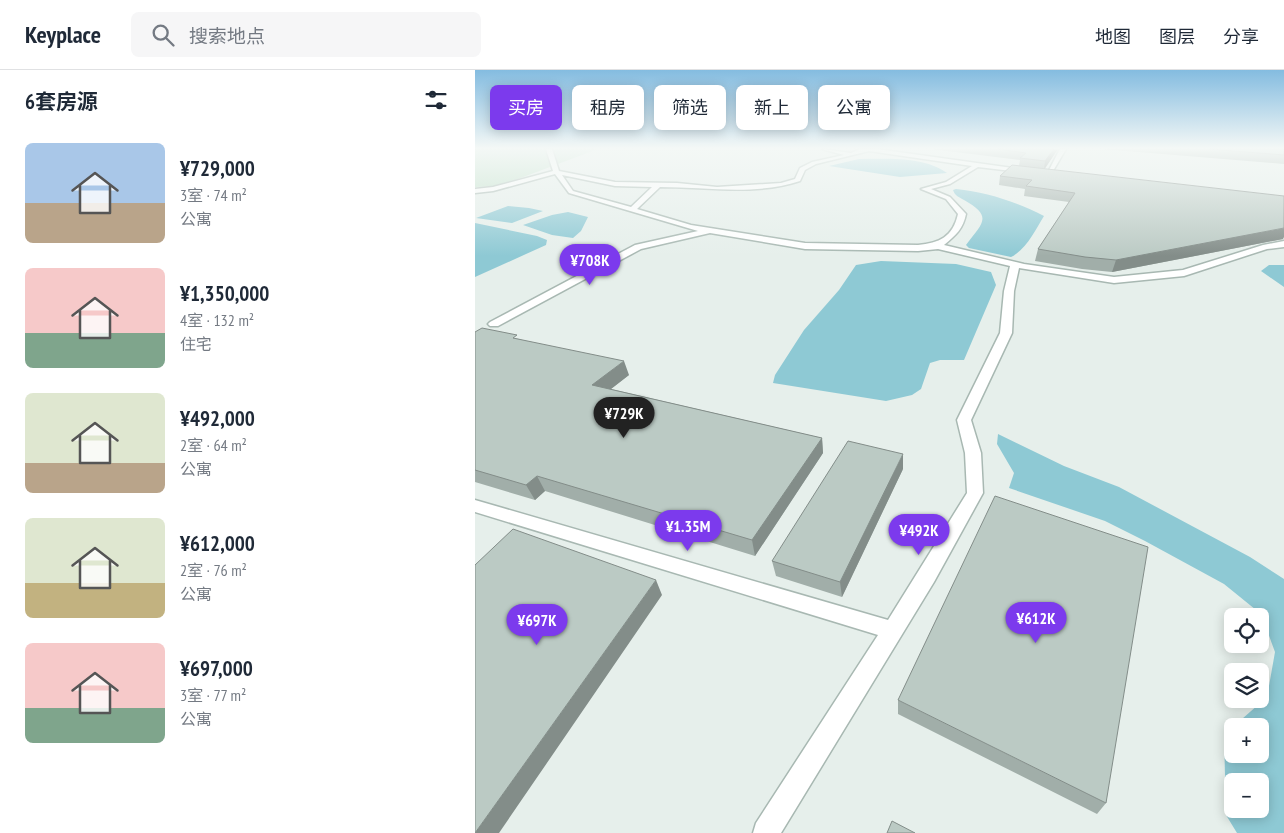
<!DOCTYPE html>
<html lang="zh">
<meta charset="utf-8">
<style>
body{margin:0;font-family:"PT Sans Narrow","Noto Sans SC",sans-serif;background:#f6f6f7;color:#1f2937;height:100vh;display:flex;flex-direction:column;font-size:19px;white-space:nowrap}
*{box-sizing:border-box;margin:0}
p{font-size:16px;color:#747a83}
.icon{flex:none;width:28px;height:28px;fill:none;stroke:currentColor;stroke-width:2;stroke-linecap:round;stroke-linejoin:round}
.map{position:relative;flex:1;overflow:hidden}
.panel{display:flex;flex-direction:column;background:#fff;width:475px}
.panel>*{flex:none}
.hud{position:absolute;left:15px;top:15px;width:475px;height:45px;display:flex;gap:10px}
.tools{position:absolute;left:749px;top:538px;display:grid;gap:10px}
.tools a{display:grid;place-items:center;width:45px;height:45px;border-radius:8px;background:#fff;box-shadow:0 2px 12px #0003;font-size:25px}
.price{position:absolute;translate:-50% -42px;padding:0 11px;border-radius:18px;background:#7c3aed;color:#fff;font-size:16px;line-height:32px;filter:drop-shadow(0 1px 2px #0008)}
.price::after{content:'';position:absolute;left:50%;top:30px;width:15px;height:11px;margin-left:-8px;background:inherit;clip-path:polygon(0 0,100% 0,50% 100%)}
.price.on{background:#222;color:#fff}
ul{padding:0;list-style:none}
li{display:flex;align-items:center;gap:15px;height:125px;padding:0 25px}
li span{display:grid;place-items:center;flex:none;width:140px;height:100px;border-radius:8px;color:#555}
li>.icon{margin-inline-start:auto}
span .icon{width:60px;height:60px;fill:#fffc;stroke-width:1}
li b{font-size:21px}
h2{display:flex;justify-content:space-between;align-items:center;height:60px;padding:0 25px;font-size:21px}
.pill{padding:0 18px;border-radius:8px;background:#fff;box-shadow:0 2px 12px #0003;font-size:18px;line-height:45px}
.pill.on{background:#7c3aed;color:#fff}
header{display:flex;align-items:center;gap:30px;box-sizing:border-box;height:70px;padding:0 25px;background:#fff;border-bottom:1px solid #e0e1e3}
header strong{font-size:24px}
nav{display:flex;gap:28px;margin-inline-start:auto;font-size:18px}
.search{width:350px;height:45px;background:#f6f6f7;display:flex;align-items:center;gap:12px;box-sizing:border-box;padding:0 18px;border-radius:8px;color:#747a83;font-size:19px}
main{display:flex;flex:1;min-height:0}
.map>svg:first-child{display:block}
.green{fill:#bfe0c8}
.water{fill:#8ec9d4;fill-rule:evenodd}
.lines{fill:none;stroke-linecap:round;stroke-linejoin:round}
.minor-casing{stroke:#a8b8b2;stroke-width:3}
.minor{fill:#fff;fill-rule:evenodd}
.wall{fill:#a1aea9}
.shaded-wall{fill:#838d89}
.building{fill:#bbcac4;stroke:#838d89}
</style>
<header>
<strong>Keyplace</strong>
<div class="search"><svg class="icon" aria-label="search" viewBox="0 0 24 24"><circle cx="10" cy="10" r="6"/><path d="M15 15l6 6"/></svg>搜索地点</div>
<nav><a>地图</a><a>图层</a><a>分享</a></nav>
</header>
<main>
<section class="panel">
<h2>6套房源<svg class="icon" aria-label="filters" viewBox="0 0 24 24"><path d="M4 7h16M4 17h16"/><circle cx="9" cy="7" r="2"/><circle cx="15" cy="17" r="2"/></svg></h2>
<ul>
<li><span style="background:linear-gradient(#a9c7e8 60%,#b9a48a 0)"><svg class="icon" aria-label="home" viewBox="0 0 24 24"><path d="M3 11l9-7 9 7M6 9v11h12V9"/></svg></span><div><b>¥729,000</b><p>3室 · 74 m²</p><p>公寓</p></div></li>
<li><span style="background:linear-gradient(#f6c9c9 65%,#7fa58c 0)"><svg class="icon" aria-label="home" viewBox="0 0 24 24"><path d="M3 11l9-7 9 7M6 9v11h12V9"/></svg></span><div><b>¥1,350,000</b><p>4室 · 132 m²</p><p>住宅</p></div></li>
<li><span style="background:linear-gradient(#dfe7d0 70%,#b9a48a 0)"><svg class="icon" aria-label="home" viewBox="0 0 24 24"><path d="M3 11l9-7 9 7M6 9v11h12V9"/></svg></span><div><b>¥492,000</b><p>2室 · 64 m²</p><p>公寓</p></div></li>
<li><span style="background:linear-gradient(#dfe7d0 65%,#c2b280 0)"><svg class="icon" aria-label="home" viewBox="0 0 24 24"><path d="M3 11l9-7 9 7M6 9v11h12V9"/></svg></span><div><b>¥612,000</b><p>2室 · 76 m²</p><p>公寓</p></div></li>
<li><span style="background:linear-gradient(#f6c9c9 65%,#7fa58c 0)"><svg class="icon" aria-label="home" viewBox="0 0 24 24"><path d="M3 11l9-7 9 7M6 9v11h12V9"/></svg></span><div><b>¥697,000</b><p>3室 · 77 m²</p><p>公寓</p></div></li>
</ul>
</section>
<div class="map">
<svg width="809" height="763" viewBox="0 0 809 763">
<rect width="100%" height="100%" fill="#e6efeb"/>
<path class="green" d="M0 79H123L24 116 0 117Z"/>
<path class="water" d="M384 89C413 89 448 86 472 103L425 107 354 96Z
M481 119C512 122 541 132 569 146 561 159 551 180 536 187L494 178 491 175C507 153 519 147 489 130 484 127 480 126 478 120Z
M33 136 54 138 68 141 37 153 1 148Z
M93 142 113 147 106 161 98 168 77 165 48 155 77 145Z
M0 153 62 166 72 170 71 175 0 207Z
M406 191 481 194 516 202 521 215 489 290H465L455 293 446 319 437 325 411 331 298 313 300 305 329 260 364 220 381 195Z
M794 195H809V217L786 201Z
M523 364 589 396 644 417 775 487 809 509V763H762L751 745 749 665 757 658 758 684H785V656H759L792 627 800 582 786 544 749 514 670 471 630 451 534 418 539 403 522 374ZM758 711H785V739H758Z"/>
<g class="lines">
<defs>
<path id="minor" d="M71 79H77L84 101 140 112 202 113 242 117 306 113 320 109 325 98 337 92 369 85 347 79 376 83 385 79H402L552 100 555 102 554 103 503 97 475 114 456 119 475 127 491 144C488 159 481 165 469 175L549 194 639 207 708 200 788 175 809 171V177L792 179 709 206 639 213 544 198 539 221 537 263 496 350 506 383 508 423 459 512 306 763H278L281 753 403 565 0 442V430L413 550 492 423 490 383 482 350 525 263 529 221 535 196 463 179 443 181 330 179 235 163 166 179 23 256H15L13 254 15 252 160 175 223 161 94 123 80 104 18 121 0 123V119L18 117 78 101ZM394 81 497 96 471 112 446 119 471 129 483 144C478 167 464 173 443 175L330 173 216 155 162 139 185 117C232 117 279 126 325 111L330 100 341 94ZM87 105 140 116 177 117 156 137 98 121Z
M585 79H591L575 106H571Z"/>
</defs>
<use href="#minor" class="minor-casing"/>
<use href="#minor" class="minor"/>
</g>
<path class="wall" d="M456 79H583L569 99 808 169 637 202 607 199 560 191 563 179 594 132 549 126 550 119 524 115 525 106 544 96 545 90Z
M627 79H808L809 80V94Z
M0 262 44 269 154 305 136 319 347 368 348 383 280 486 70 421 60 430 0 412Z
M428 399 367 527 301 506 297 491Z
M423 630 631 733 622 744 423 644Z"/>
<path class="shaded-wall" d="M579 79H583L569 100 570 91Z
M809 158V167L808 169 637 202 641 190Z
M149 291 154 305 123 329 117 315Z
M347 368 348 383 280 486 277 470Z
M428 384V399L367 527 365 512Z
M62 406 70 421 60 430 51 415Z
M181 510 187 525 24 763H0Z"/>
<path class="building" d="M523 79H579L570 91 545 88 551 83Z
M734 79H808L809 80V85Z
M537 95 809 126V158L641 190 610 187 563 179 600 123 551 116 557 110 525 106Z
M7 258 42 265 38 268 149 291 117 315 347 368 277 470 62 406 51 415 0 400V262Z
M373 371 428 384 365 512 297 491Z
M520 426 673 477 631 733 423 630Z
M38 459 181 510 0 763V495Z
M417 751 440 763H412Z"/>
<linearGradient id="sky" x2="0" y2="1"><stop stop-color="#84bce0"/><stop offset="0.42" stop-color="#f4f8f6"/><stop offset="1" stop-color="#f4f8f6" stop-opacity="0"/></linearGradient>
<rect width="809" height="186" fill="url(#sky)"/>
</svg>
<div class="tools">
<a><svg class="icon" aria-label="locate" viewBox="0 0 24 24"><circle cx="12" cy="12" r="6"/><path d="M12 2v4M12 18v4M2 12h4M18 12h4"/></svg></a>
<a><svg class="icon" aria-label="layers" viewBox="0 0 24 24"><path d="M12 4l9 5-9 5-9-5zM3 14l9 5 9-5"/></svg></a>
<a>+</a>
<a>−</a>
</div>
<b class="price" style="left:115px;top:216px">¥708K</b>
<b class="price on" style="left:149px;top:369px">¥729K</b>
<b class="price" style="left:213px;top:482px">¥1.35M</b>
<b class="price" style="left:444px;top:486px">¥492K</b>
<b class="price" style="left:561px;top:574px">¥612K</b>
<b class="price" style="left:62px;top:576px">¥697K</b>
<div class="hud">
<a class="pill on">买房</a>
<a class="pill">租房</a>
<a class="pill">筛选</a>
<a class="pill">新上</a>
<a class="pill">公寓</a>
</div>
</div>
</main>
